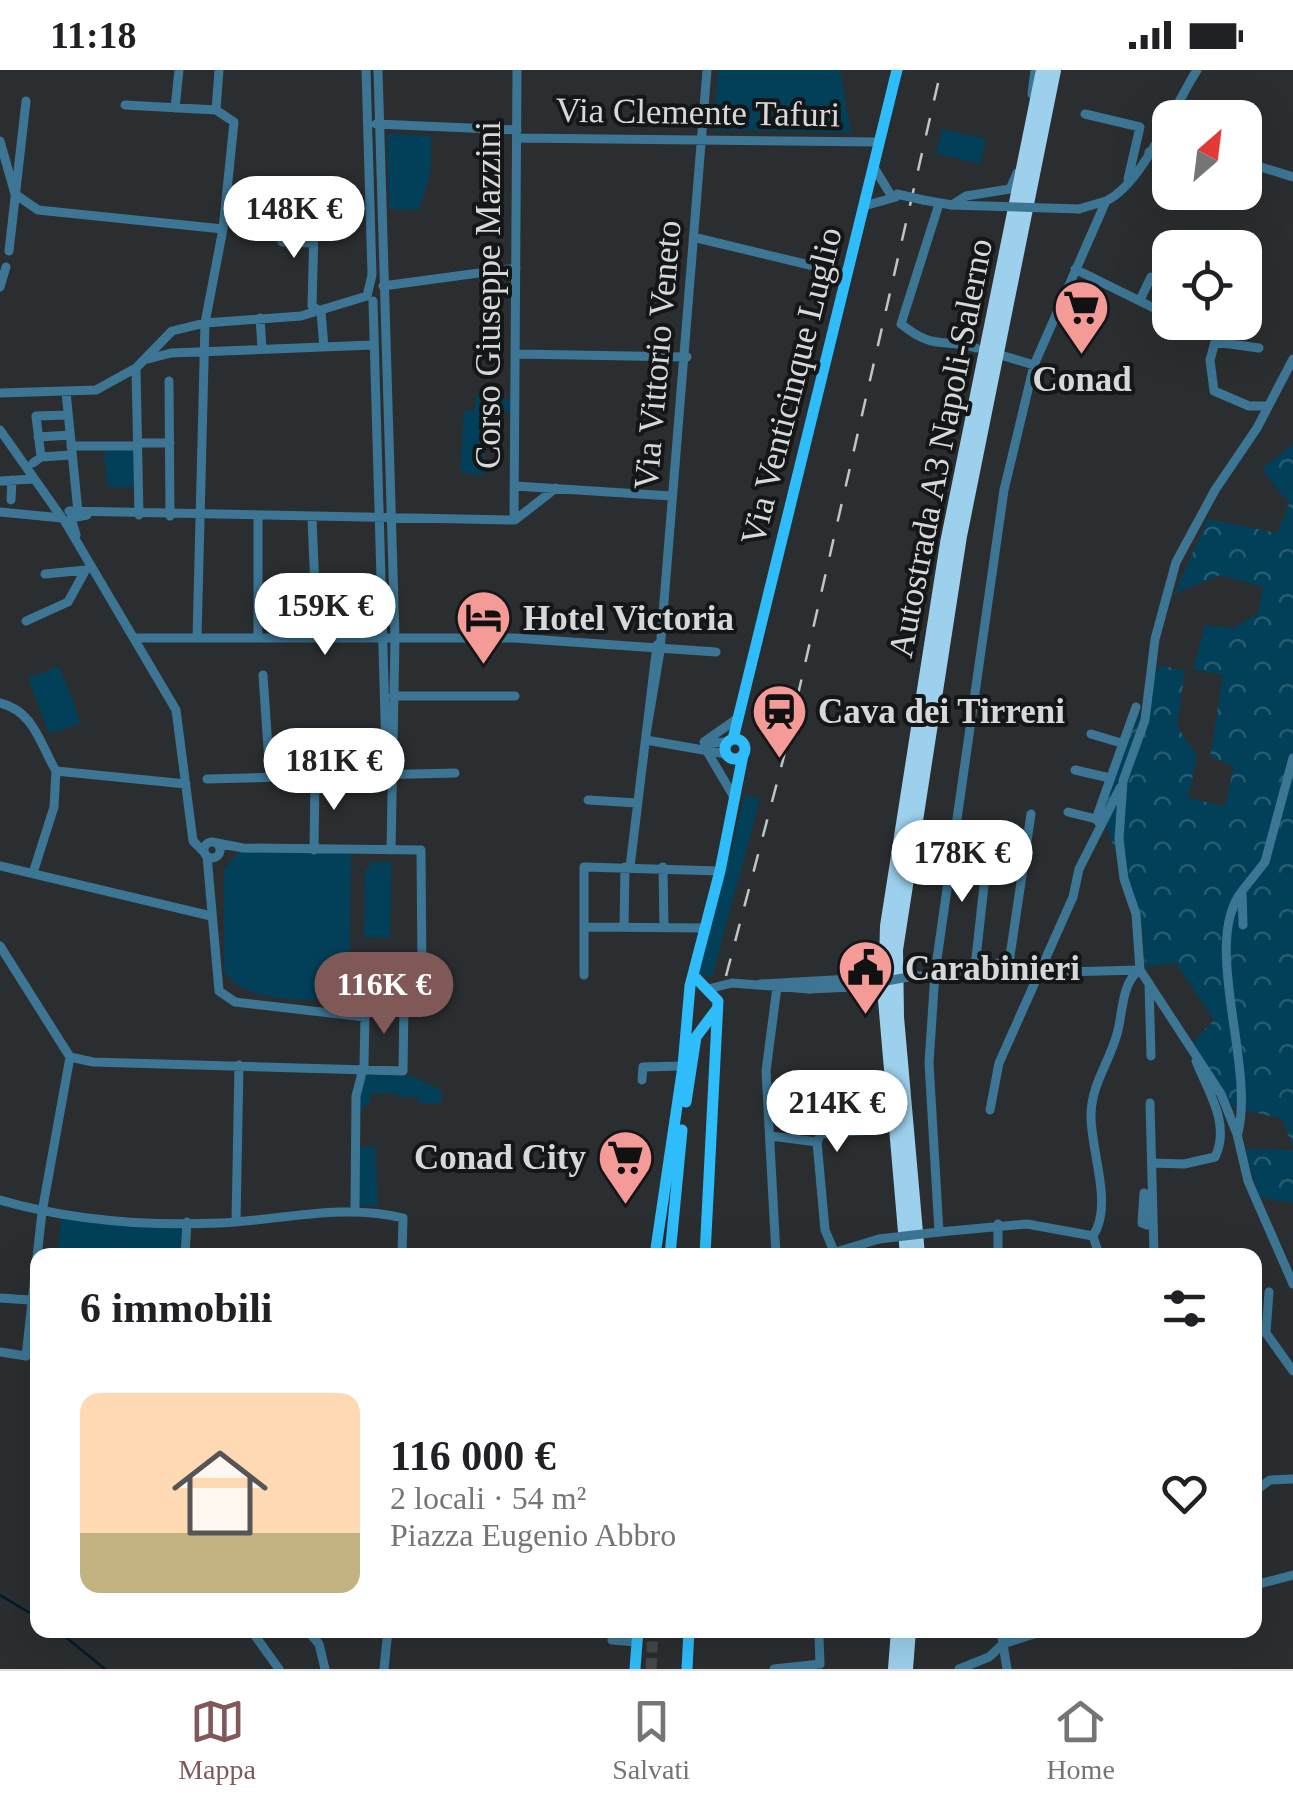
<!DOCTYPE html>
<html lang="it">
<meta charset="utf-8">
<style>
body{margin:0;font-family:"Times New Roman",serif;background:#f2f2f2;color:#202124;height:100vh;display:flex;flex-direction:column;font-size:38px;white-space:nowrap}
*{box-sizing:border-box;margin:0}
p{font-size:32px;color:#757577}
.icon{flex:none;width:55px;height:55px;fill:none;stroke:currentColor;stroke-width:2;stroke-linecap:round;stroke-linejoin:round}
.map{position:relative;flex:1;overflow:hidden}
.sheet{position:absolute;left:30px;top:1178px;width:1232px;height:390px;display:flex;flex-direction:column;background:#fff;border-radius:20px;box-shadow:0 10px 40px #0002}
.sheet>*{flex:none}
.needle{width:65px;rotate:28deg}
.fabs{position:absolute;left:1152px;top:30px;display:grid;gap:20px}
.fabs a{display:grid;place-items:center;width:110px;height:110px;border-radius:20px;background:#fff;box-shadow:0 10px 40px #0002;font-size:50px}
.price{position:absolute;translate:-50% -85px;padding:0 22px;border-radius:35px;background:#fff;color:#222;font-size:32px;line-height:65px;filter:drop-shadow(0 2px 5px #0008)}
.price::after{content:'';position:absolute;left:50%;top:60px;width:30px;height:22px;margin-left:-15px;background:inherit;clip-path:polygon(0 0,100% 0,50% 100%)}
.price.selected{background:#805858;color:#fff}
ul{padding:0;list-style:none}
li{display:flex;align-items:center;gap:30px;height:250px;padding:0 50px}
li+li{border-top:2px solid #e0e0e0}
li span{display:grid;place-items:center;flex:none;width:280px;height:200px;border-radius:20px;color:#555}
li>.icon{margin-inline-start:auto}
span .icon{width:120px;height:120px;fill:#fffc;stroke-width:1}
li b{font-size:42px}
h2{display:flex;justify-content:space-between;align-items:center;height:120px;padding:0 50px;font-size:42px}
.status{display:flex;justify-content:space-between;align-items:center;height:70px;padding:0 50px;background:#fff;direction:ltr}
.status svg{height:28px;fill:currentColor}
.tabs{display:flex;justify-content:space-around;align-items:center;height:140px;border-top:2px solid #e0e0e0;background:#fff;font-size:28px;color:#757577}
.tabs a{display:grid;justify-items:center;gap:5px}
.tabs .selected{color:#805858}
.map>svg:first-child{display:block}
.forest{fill:url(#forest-crowns)}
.green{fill:#024059}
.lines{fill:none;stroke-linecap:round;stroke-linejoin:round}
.stream{stroke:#001c2a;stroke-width:2.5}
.major-tunnel{stroke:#45484a;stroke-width:11;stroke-dasharray:11 5.5;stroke-linecap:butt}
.minor{stroke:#3c7694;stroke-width:9}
.major{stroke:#2ebdfa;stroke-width:11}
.highway{stroke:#9cd0ed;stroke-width:14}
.rail{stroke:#c1c4c6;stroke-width:2.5;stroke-dasharray:18 18;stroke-linecap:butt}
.minor-bridge{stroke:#3c7694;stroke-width:9}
.labels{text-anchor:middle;stroke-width:8;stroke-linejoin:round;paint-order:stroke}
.street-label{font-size:35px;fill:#d6d9da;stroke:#151617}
.poi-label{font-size:35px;font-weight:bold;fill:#d6d9da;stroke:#151617;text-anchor:start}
</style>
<div class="status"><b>11:18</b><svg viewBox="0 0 49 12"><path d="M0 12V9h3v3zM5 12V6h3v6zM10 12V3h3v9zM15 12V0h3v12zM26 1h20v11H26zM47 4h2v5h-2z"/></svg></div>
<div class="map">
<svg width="1293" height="1599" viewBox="0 0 1293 1599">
<defs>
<pattern id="forest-crowns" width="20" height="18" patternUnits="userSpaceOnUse" patternTransform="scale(2.5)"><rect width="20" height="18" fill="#024059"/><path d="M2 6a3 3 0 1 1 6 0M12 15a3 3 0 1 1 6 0" fill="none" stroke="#265b70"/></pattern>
</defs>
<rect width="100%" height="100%" fill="#2b2e30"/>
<path class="forest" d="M1293 374V1077L1282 1049 1233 1037 1193 972 1214 950 1176 893 1145 897 1143 858 1101 741 1159 595 1185 601 1177 656 1197 686 1188 728 1225 736 1234 696 1210 687 1223 605 1193 599 1205 555 1233 558 1258 544 1263 517 1220 505 1174 524 1208 449 1277 463 1289 434 1262 399Z
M1245 1079 1293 1080V1133L1259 1127Z"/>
<path class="green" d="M718 0H840L851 63 714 60Z
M942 59 986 69 980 94 936 83Z
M387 64 431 66V100L419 140 389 139Z
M476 325 514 330 512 342 494 341 493 347 487 348V365H493V372L485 373 483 406 460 402 464 341 474 340Z
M134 380 136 417H108L104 385 107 381Z
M59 596 81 653 49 664 28 608Z
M745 725 760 729 712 907 699 904Z
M238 782 351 784 350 884 369 885 363 923 353 924 344 931C306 928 246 936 224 901V799Z
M370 792H391L390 868 364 867 365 799 370 798Z
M363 1005 412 1006 441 1020 442 1033 419 1034V1027H398L397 1023 370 1024V1033L358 1041Z
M358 1077H375L378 1136 358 1135Z
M62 1144 187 1152 185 1185H50L51 1179 57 1180Z"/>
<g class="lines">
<path class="stream" d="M0 1525 38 1548
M57 1560 105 1599"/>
<path class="major-tunnel" d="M651 1599 653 1560"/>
<path class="minor" d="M366 0 372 205 367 226
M378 0 395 569 391 780
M1032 24 1035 0
M125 35 216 40
M175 38 179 0
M1085 44 1140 57 1128 109
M376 54 517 60
M517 68 879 72
M0 71 15 124 38 140 223 159
M1149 82 1170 77
M1245 92 1293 107
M875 99 889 122
M923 130 952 135 966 126 1010 119 1017 103
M939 134 901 254C936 282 942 267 976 278
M864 136 896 127
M1079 139 1106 131
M697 168 847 204
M282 172 313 173
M9 181 26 31
M1075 199 1168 245
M383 216 516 198
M0 217 6 197
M1140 230 1151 207
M373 231 386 682 392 702
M260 248 262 278
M324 277 321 242 312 236 314 160H328
M1259 278 1215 272 1210 290 1214 321 1249 336H1268
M518 284 687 287
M1004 286 1034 295
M148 289 171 283 373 275
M136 298 139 445
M169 311 170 446
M66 322 78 442
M0 323 96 320 136 298 172 261 205 253 301 246 367 226
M0 360 62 448
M38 367 70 365
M138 373H170
M71 376H138
M41 387 36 346 68 345
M33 393 41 387 71 385
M0 411 33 409
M515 416 671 426
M11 430 12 410
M69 441 514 450
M0 442 62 448
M258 447V568
M312 448 317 568
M64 450 176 640 193 771 204 782
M514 450 517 0
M515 450 556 418
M76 465 71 448 87 445
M45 504 86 500
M26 551 68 532 85 501
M136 568H514L716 582
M197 568 205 253 223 159 234 52 216 40 219 0
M263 605 270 707
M393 626H515
M0 633C34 641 40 674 56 701
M646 664 660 581 707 0
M1091 664 1121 673
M646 670 726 684
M704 672 738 648
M708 673 727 672
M705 678 734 727
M1075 700 1110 708
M56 701 186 714
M207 709 455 703
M588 730 637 733
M1068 742 1096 749
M1101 755 1096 749 1136 637
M204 780a8 8 0 1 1 16 0a8 8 0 1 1-16 0Z
M314 780 315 707
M207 786 219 921 235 932 365 947 364 995 356 1026 355 1139
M0 796 211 846
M630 797 657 575
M663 797 664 858
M33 803 54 737 56 701
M1242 821 1265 792 1293 688
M584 857V905
M624 857 625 797
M706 858 584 857V797L720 801
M0 876 70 987 93 992 403 1001 404 933 422 906 421 780 243 778 217 773
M975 894 1009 893 1031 744
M975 897 989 770
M1140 900 1136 844 1124 809 1119 769 1123 711 1145 650 1155 569 1176 492 1215 420 1257 358 1293 289
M1140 900 1221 1024 1237 1064 1248 1111 1293 1214
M914 906 1140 900
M851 909 873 908
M1149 913 1151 986
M760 914 851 909 853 879
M708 919 732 913 809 919
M642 1010 643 997 683 996
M1150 1033 1154 1185
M990 1040 999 993 1073 827 1079 799 1120 718
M1238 1063C1255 994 1201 873 1242 821L1243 855
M771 1066 817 1072 825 1160 833 1179
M817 1072 821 1064 883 1059
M1152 1093 1184 1094 1215 1087C1231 1054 1208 1022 1196 991
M1144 1123 1142 1153 1147 1155V1135
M0 1130C69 1150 148 1156 220 1153 282 1150 342 1133 403 1148L402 1185
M236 1151 239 995
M998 1154V1185
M1093 1166 1027 1154 939 1162 929 993 935 903 1004 420 1034 295 1106 131C1142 115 1175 34 1197 0
M1093 1166C1114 1135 1090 1080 1091 1044 1092 1013 1109 993 1117 964 1123 944 1121 912 1140 900
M1093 1166 1099 1185
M185 1185 187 1152
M776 1185 766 1001 777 917
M826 1185 879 1169
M0 1228 30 1230
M1255 1260 1266 1263 1293 1301
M1266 1263 1269 1222
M0 1282 26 1286 42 1142 70 987
M1255 1421 1270 1410 1293 1409
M1255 1439V1455
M1255 1515 1293 1505
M251 1560 279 1599
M307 1560 319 1574 325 1599
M612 1560V1570L637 1572
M384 1599 388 1560
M774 1599 820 1594 819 1567 814 1560
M959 1599 989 1587 1003 1574 1001 1560
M1007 1599 1003 1574 1046 1560"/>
<path class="major" d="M733 669 897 0
M725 679a10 10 0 1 1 20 0a10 10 0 1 1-20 0Z
M694 906 718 931 705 1185
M686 1032 696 967 717 939
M655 1185 683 996 690 916 720 801 743 685
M670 1185 682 1060
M635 1599 638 1560
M687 1599 689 1560"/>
<path class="highway" d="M907 1185 885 930 887 856 947 473 1043 0
M918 1185 897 947 896 880 960 466 1054 0
M895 1599 898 1560
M906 1599 909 1560"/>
<path class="rail" d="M726 906 783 690 941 0"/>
<path class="minor-bridge" d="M897 124 923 130
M952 135 1079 139
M809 919 853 917 914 906
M879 1169 939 1162"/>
</g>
<defs>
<symbol id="supermarket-pin" viewBox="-11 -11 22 30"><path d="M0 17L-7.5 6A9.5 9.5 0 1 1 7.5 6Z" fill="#f59b97" stroke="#151617"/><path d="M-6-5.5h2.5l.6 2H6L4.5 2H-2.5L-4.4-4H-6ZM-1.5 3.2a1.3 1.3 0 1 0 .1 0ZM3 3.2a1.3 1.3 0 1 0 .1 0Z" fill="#111"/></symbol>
<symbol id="hotel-pin" viewBox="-11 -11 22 30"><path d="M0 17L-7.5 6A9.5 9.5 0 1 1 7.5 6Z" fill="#f59b97" stroke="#151617"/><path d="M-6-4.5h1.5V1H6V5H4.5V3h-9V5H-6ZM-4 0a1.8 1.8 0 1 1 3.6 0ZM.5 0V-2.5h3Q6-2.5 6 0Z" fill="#111"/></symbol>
<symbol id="station-pin" viewBox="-11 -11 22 30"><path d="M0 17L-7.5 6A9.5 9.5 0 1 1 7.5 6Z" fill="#f59b97" stroke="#151617"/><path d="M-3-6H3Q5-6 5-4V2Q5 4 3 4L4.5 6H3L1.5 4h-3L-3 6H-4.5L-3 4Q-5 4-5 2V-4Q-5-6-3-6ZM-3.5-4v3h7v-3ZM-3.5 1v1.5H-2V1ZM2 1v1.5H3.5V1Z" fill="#111"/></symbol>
<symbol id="civic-pin" viewBox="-11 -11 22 30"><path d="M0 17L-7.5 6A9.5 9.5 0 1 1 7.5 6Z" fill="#f59b97" stroke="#151617"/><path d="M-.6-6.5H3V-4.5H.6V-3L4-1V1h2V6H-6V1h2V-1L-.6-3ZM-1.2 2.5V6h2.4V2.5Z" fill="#111"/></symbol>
</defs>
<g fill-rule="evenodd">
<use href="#supermarket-pin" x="1050" y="206" width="63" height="86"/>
<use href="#hotel-pin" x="452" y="516" width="63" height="86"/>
<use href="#station-pin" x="748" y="610" width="63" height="86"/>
<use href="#civic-pin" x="834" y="866" width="63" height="86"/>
<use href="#supermarket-pin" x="594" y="1056" width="63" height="86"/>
</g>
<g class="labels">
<g class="street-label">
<text transform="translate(698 42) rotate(1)" y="12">Via Clemente Tafuri</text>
<text transform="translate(488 225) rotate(-90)" y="12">Corso Giuseppe Mazzini</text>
<text transform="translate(657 285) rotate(-85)" y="12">Via Vittorio Veneto</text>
<text transform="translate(791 316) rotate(-76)" y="12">Via Venticinque Luglio</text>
<text transform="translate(940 378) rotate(-79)" y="12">Autostrada A3 Napoli-Salerno</text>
</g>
<g class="poi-label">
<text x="1082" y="321" text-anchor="middle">Conad</text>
<text x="523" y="560">Hotel Victoria</text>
<text x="818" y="653">Cava dei Tirreni</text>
<text x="905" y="910">Carabinieri</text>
<text x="586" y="1099" text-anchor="end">Conad City</text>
</g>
</g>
</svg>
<div class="fabs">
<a><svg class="needle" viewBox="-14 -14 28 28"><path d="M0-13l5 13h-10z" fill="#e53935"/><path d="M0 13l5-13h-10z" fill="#757577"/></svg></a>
<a><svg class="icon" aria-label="locate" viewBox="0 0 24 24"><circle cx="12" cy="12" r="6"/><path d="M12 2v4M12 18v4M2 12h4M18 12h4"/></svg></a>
</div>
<b class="price" style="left:294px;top:191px">148K €</b>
<b class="price" style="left:325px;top:588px">159K €</b>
<b class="price" style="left:334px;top:743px">181K €</b>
<b class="price" style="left:962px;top:835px">178K €</b>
<b class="price selected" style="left:384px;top:967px">116K €</b>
<b class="price" style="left:837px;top:1085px">214K €</b>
<section class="sheet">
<h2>6 immobili<svg class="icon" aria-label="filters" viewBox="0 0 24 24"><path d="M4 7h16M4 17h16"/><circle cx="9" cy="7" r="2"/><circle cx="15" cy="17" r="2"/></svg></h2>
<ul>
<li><span style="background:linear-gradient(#ffd9b3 70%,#c2b280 0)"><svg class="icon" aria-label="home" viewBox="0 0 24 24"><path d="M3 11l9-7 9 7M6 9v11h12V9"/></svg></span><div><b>116 000 €</b><p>2 locali · 54 m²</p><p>Piazza Eugenio Abbro</p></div><svg class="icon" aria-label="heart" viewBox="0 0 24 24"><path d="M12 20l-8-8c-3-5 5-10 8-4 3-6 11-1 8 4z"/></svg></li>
</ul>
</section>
</div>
<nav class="tabs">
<a class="selected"><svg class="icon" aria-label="map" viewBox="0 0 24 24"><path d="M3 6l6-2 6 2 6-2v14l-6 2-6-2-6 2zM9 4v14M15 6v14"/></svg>Mappa</a>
<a><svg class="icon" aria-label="saved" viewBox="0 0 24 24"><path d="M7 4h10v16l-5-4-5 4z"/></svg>Salvati</a>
<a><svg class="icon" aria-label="home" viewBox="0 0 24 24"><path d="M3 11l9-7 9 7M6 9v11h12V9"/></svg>Home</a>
</nav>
